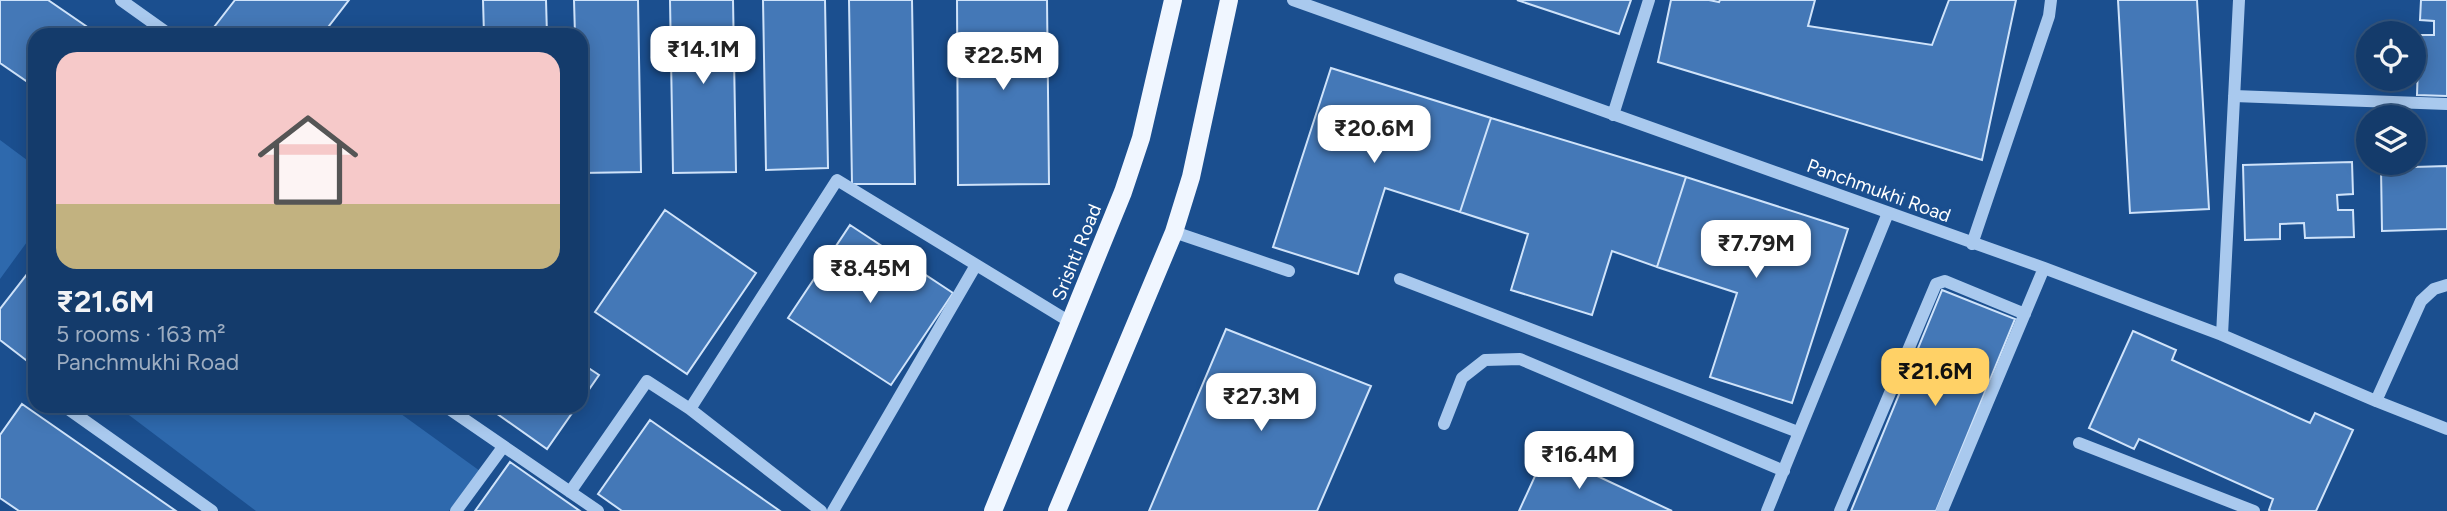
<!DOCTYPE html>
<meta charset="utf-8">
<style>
body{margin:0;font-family:Figtree,sans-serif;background:#214673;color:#f1f3f6;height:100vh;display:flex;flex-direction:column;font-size:26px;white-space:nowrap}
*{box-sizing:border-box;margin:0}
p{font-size:23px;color:#9dadc1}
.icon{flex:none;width:38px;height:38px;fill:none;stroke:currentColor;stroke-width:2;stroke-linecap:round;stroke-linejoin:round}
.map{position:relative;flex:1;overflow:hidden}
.panel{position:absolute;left:28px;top:28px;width:560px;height:385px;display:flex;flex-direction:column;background:#143b6b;border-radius:21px;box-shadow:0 4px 18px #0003,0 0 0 2px #33557e}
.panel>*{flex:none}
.tools{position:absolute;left:2356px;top:21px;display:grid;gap:14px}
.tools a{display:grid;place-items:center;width:70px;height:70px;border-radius:50%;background:#143b6b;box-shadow:0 4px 18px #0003,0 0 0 2px #33557e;font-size:35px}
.price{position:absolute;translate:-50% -60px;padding:0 16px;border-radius:14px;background:#fff;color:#222;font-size:23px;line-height:46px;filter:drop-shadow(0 2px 4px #0008)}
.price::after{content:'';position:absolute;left:50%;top:42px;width:21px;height:16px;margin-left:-10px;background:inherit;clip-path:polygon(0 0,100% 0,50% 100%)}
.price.active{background:#ffd166;color:#111}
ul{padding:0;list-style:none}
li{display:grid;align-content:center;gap:14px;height:371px;padding:0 28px}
li span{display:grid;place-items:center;height:217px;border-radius:21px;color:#555}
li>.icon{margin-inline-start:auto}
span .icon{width:126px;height:126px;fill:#fffc;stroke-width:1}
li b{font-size:30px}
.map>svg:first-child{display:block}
.green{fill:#2e69ad}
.building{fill:#4478b7;stroke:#cfe3fa;stroke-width:2}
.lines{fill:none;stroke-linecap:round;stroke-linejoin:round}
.minor{stroke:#a9c9ee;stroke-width:12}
.major{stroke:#f0f6ff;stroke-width:18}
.labels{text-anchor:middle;stroke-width:7;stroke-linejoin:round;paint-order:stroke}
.street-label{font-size:19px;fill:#fff;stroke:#1b4f8f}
</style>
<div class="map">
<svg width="2447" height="511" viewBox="0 0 2447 511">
<rect width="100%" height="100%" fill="#1b4f8f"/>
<path class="green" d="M0 140 35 166V231L0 279Z
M117 406H390L480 471 449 511H256Z"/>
<path class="building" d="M0 0H48L99 35H35V87L0 63Z
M235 0H349L322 35H217L211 31Z
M483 0H546L547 35H484Z
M574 0H638L641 172 581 173V35H575Z
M670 0H733L736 172 673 173Z
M763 0H825L828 168 766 170Z
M849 0H912L915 184H852Z
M957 0H1047L1049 184 958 185Z
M1517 0H1631L1619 34Z
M1671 0H1709L1719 2 1720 0H1815L1808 26 1932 45 1949 0H2016L1982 160 1658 62Z
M2118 0H2197L2209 209 2130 213Z
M2421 0H2447V96L2417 95 2419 35H2434V21L2420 20Z
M1331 68 1491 118 1460 212 1385 188 1358 274 1273 247Z
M1491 118 1686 177 1657 267 1612 251 1592 315 1511 290 1528 234 1460 212Z
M2352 162 2353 194 2337 195 2338 210H2353L2354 237 2305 238 2304 223 2280 224V239L2245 240 2243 165Z
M2447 166V229L2382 231 2381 168Z
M1686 177 1848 229 1792 403 1710 377 1737 293 1657 267Z
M665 210 756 273 687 374 595 312Z
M850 225 953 293 891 385 788 318Z
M35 264V367L0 340V309Z
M1942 290 2015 319 1936 511H1851Z
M1226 329 1371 386 1317 511H1149Z
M2133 331 2176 350 2172 360 2310 423 2315 413 2353 430 2316 511H2271L2269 510 2273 499 2139 439 2134 449 2089 428Z
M581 363 599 375 581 401Z
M22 404 176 511H19L0 498V435Z
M486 406H577L547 449Z
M650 420 780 511H622L598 494Z
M1546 452 1672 511H1519Z
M510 462 580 511H475Z"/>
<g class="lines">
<path class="minor" d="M121 0 170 35
M1293 0 2044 268 2222 335 2376 401 2447 429
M2234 96 2447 104
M1613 115 1649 0
M1174 232 1289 271
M1972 244 2049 16 2051 0
M1400 279 1798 432
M2222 335 2239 0
M2376 401 2421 301 2434 289 2447 285
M64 406 212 511
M445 406 598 511
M690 409 821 511
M1444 424 1462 378 1485 360 1520 359 1784 471
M2079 443 2254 511
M570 492 647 381 690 409 837 180 1070 322
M456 511 503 447
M833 511 976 265
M1767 511 1888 213
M1840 511 1936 284 1945 281 2025 314
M1942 511 2044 268"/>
<path class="major" d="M993 511 1123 192 1141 138 1173 0
M1057 511 1174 232 1191 177 1229 0"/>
</g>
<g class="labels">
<g class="street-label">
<text transform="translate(1879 190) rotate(20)" y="7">Panchmukhi Road</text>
<text transform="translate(1076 252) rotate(-68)" y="7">Srishti Road</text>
</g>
</g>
</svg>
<div class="tools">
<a><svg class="icon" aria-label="locate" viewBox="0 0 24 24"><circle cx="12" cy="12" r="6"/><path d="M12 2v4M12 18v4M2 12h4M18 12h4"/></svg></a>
<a><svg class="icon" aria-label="layers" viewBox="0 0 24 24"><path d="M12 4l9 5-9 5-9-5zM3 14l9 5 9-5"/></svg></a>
</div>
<b class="price" style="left:703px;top:86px">₹14.1M</b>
<b class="price" style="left:1003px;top:92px">₹22.5M</b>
<b class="price" style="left:1374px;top:165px">₹20.6M</b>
<b class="price" style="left:1756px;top:280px">₹7.79M</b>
<b class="price" style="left:870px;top:305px">₹8.45M</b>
<b class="price active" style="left:1935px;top:408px">₹21.6M</b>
<b class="price" style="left:1261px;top:433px">₹27.3M</b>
<b class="price" style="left:1579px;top:491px">₹16.4M</b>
<section class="panel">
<ul>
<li><span style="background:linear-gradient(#f6c9c9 70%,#c2b280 0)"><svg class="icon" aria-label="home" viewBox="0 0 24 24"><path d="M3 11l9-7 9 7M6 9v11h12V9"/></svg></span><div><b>₹21.6M</b><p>5 rooms · 163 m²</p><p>Panchmukhi Road</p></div></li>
</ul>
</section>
</div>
